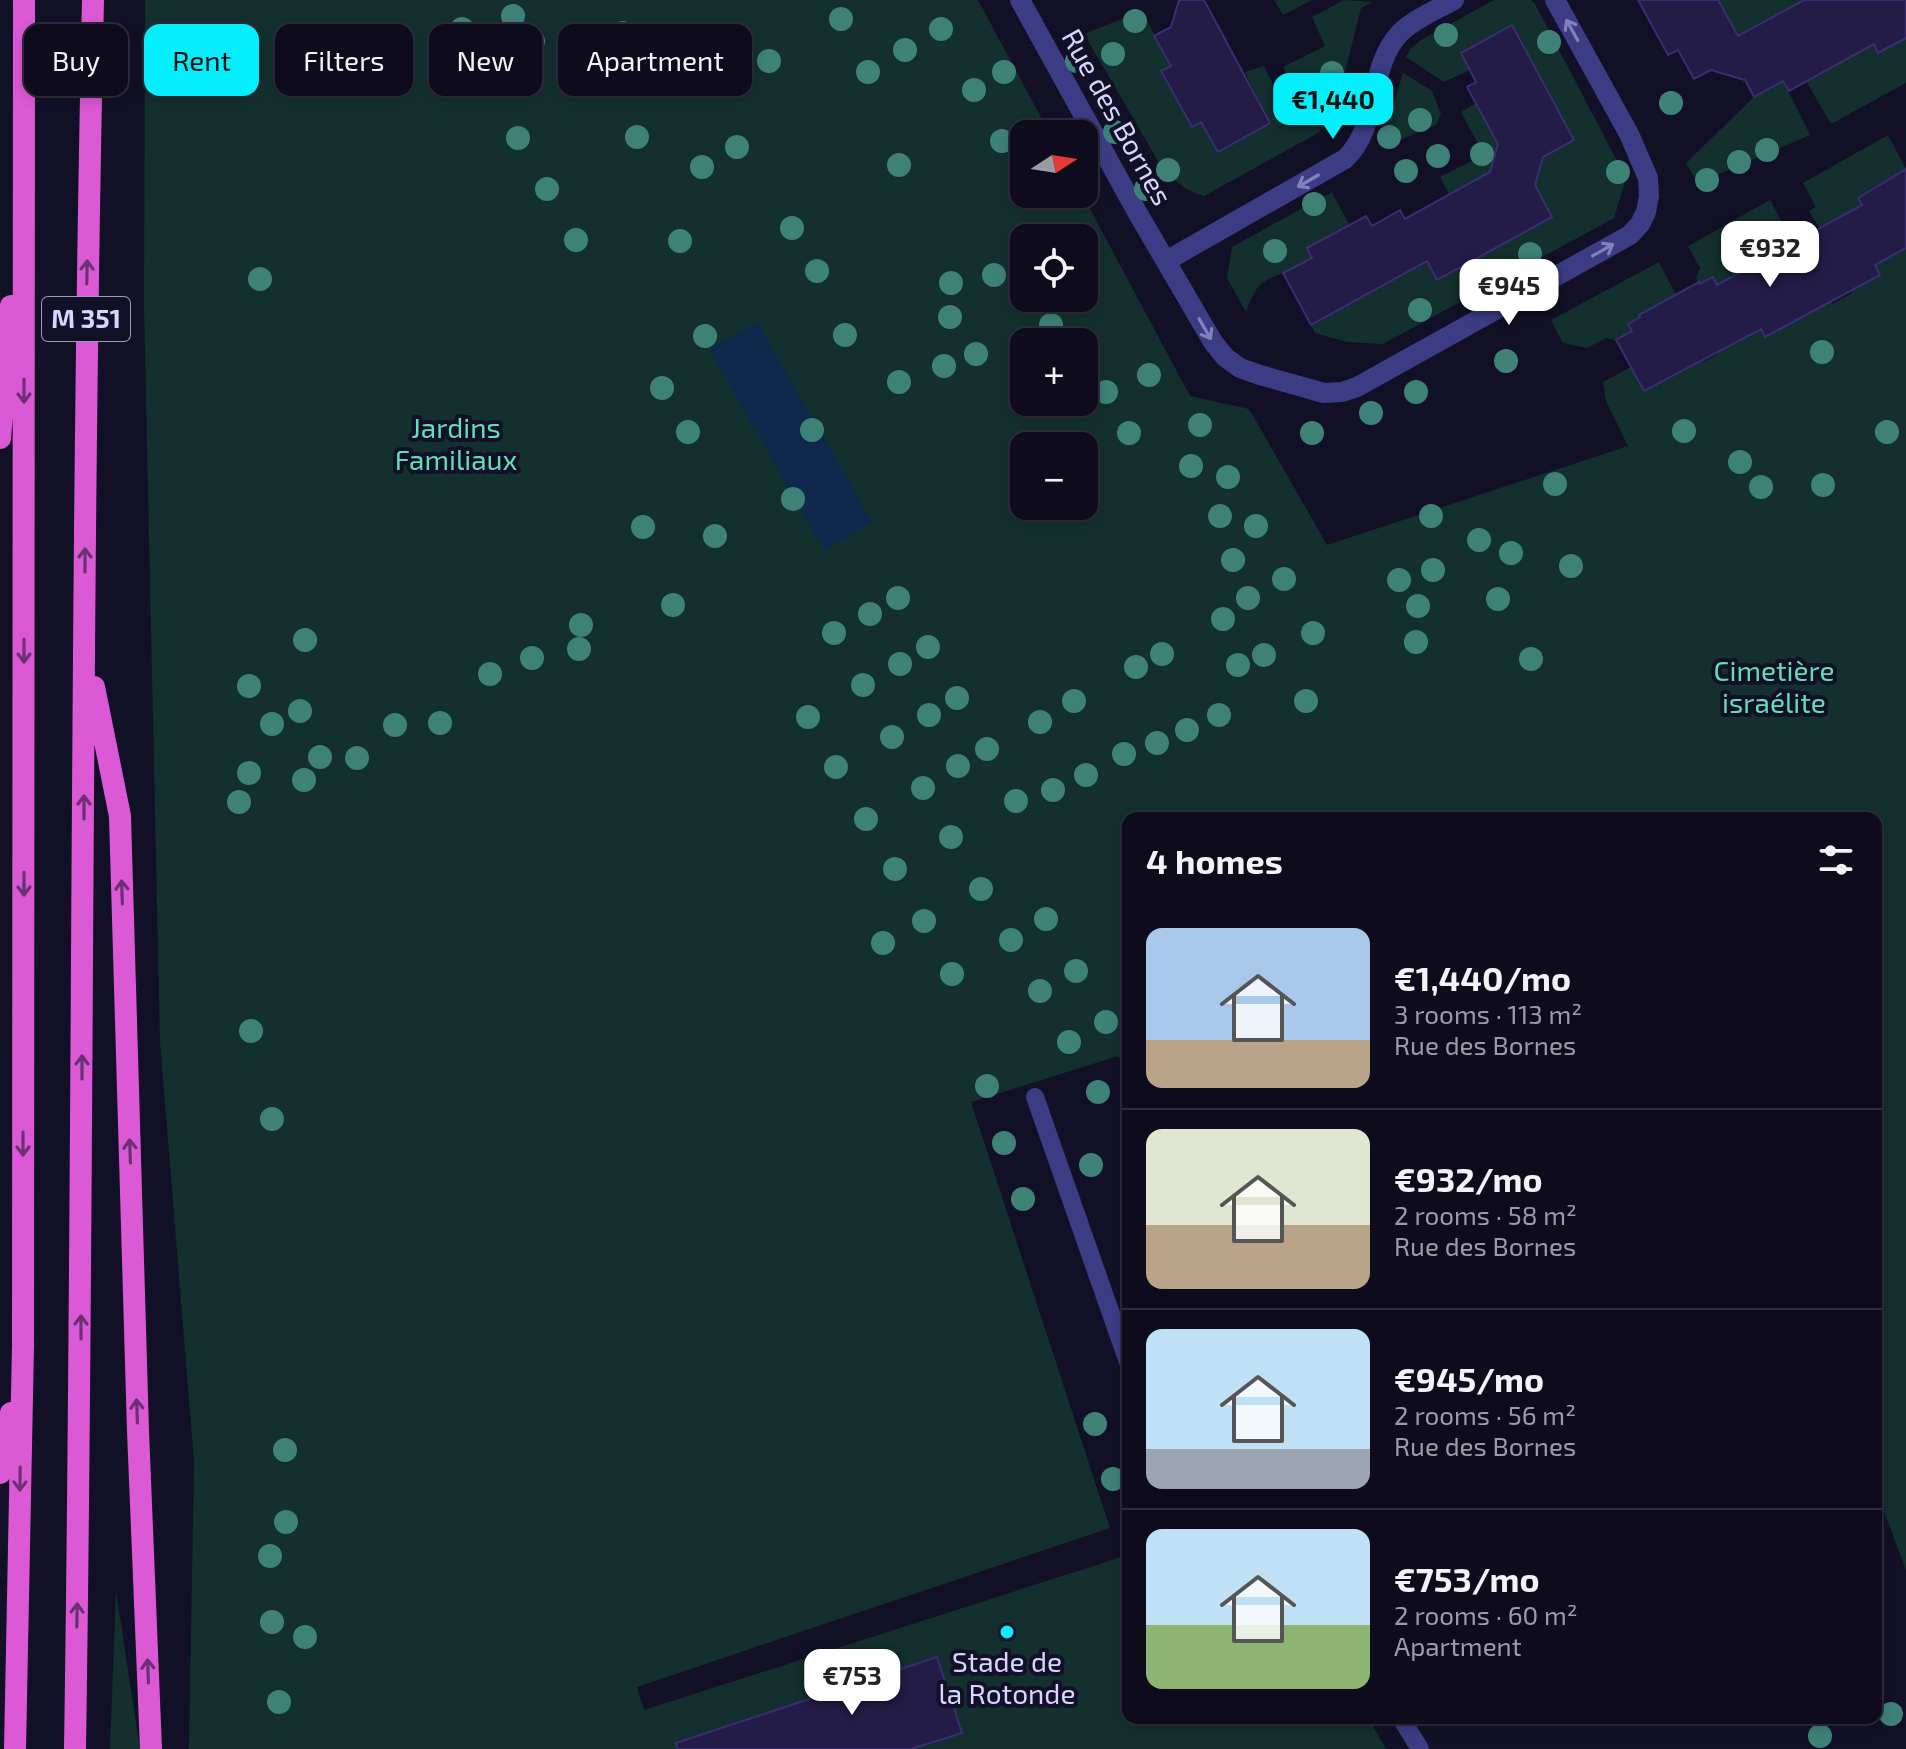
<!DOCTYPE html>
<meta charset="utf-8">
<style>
body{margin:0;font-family:"Exo 2",sans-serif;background:#171525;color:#f1f3f6;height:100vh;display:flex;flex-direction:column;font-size:30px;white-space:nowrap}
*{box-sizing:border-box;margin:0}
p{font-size:26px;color:#9b9ba3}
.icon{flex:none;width:44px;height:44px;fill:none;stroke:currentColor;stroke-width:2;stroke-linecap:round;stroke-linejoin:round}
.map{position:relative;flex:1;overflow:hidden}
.sheet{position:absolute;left:1122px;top:812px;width:760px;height:912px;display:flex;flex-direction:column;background:#0e0c1c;border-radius:16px;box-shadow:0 4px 12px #0003,0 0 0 2px #2e2c3b}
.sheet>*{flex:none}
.top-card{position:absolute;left:24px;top:24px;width:760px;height:72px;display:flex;gap:16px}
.needle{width:52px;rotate:78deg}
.buttons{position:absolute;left:1010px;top:120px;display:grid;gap:16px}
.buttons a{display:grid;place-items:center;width:88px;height:88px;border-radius:16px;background:#0e0c1c;box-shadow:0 4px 12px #0003,0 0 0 2px #2e2c3b;font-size:40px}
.price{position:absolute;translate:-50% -68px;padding:0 18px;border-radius:16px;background:#fff;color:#222;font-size:26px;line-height:52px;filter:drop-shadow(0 2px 4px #0008)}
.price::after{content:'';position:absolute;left:50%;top:48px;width:24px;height:18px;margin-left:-12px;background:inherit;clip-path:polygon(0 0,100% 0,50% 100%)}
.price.current{background:#05eefb;color:#111}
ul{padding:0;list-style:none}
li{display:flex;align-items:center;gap:24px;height:200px;padding:0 24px}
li+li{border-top:2px solid #2e2c3b}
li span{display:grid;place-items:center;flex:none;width:224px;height:160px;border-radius:16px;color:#555}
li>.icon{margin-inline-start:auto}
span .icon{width:96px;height:96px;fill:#fffc;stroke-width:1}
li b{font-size:34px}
h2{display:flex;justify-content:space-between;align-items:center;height:96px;padding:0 24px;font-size:34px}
.chip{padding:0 28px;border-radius:16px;background:#0e0c1c;box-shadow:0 4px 12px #0003,0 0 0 2px #2e2c3b;font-size:28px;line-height:72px}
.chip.current{background:#05eefb;color:#111}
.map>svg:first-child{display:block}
.green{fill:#13302e;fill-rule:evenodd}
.water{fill:#0f284b}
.building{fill:#231c47;stroke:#392e73;stroke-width:2}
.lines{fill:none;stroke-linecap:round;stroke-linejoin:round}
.service{stroke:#3b3c84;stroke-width:18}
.minor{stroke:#3b3c84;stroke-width:20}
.trunk{stroke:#db59d4;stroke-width:22}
.tree{fill:#3e8177}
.oneway{stroke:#8281bb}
.oneway2{stroke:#6c3174}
.poi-dot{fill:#05eefb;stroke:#121026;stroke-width:3}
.labels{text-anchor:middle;stroke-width:8;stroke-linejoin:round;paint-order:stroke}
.shield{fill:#121026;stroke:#9d9bbd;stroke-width:2}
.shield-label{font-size:26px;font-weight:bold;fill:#d8d6fe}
.street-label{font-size:28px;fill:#d8d6fe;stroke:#121026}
.park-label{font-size:28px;fill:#62deb9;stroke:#121026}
.poi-label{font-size:28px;fill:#d8d6fe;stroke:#121026}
</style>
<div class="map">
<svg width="1906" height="1749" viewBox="0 0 1906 1749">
<rect width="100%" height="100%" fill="#121026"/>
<path class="green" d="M145 0H978L1050 134H1024V194H1082L1190 396 1249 409 1327 545 1628 446 1606 401 1603 382 1631 367 1644 391 1702 360 1703 362 1718 354 1717 351 1760 328 1766 337 1831 301 1832 304 1852 293 1851 290 1875 265 1906 248V1570L1880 1501 1876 1502V1421H1884L1876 1405V818H1128V1073L1118 1056 971 1102 1110 1528 637 1687 644 1710 1128 1555V1718H1368L1386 1749H189L194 1461 160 1041 144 306ZM1024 238H1084V298H1024ZM1024 342H1084V402H1024ZM1024 446H1084V506H1024Z
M1274 0H1312L1283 15Z
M1344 0 1373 2 1361 8 1343 80 1336 97 1293 88 1283 67 1325 46 1312 17Z
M1494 0H1531L1535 4 1626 178 1614 218 1383 344 1347 342 1315 333 1311 325 1427 261 1438 279 1552 217 1535 185 1543 157 1574 139 1512 26 1461 53 1470 70 1444 82 1406 57 1411 48 1421 40Z
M1718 0H1808L1793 6 1738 38Z
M1142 11 1171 66 1161 71 1192 127 1201 122 1270 123 1245 72 1264 66 1283 105 1330 113 1325 125 1318 133 1204 196C1185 191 1174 181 1161 166L1084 34Z
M1868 34 1879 53 1906 38V83L1831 124 1806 81Z
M1403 73 1432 91 1441 114 1436 125 1380 148Z
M1783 81 1810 135 1698 183 1686 163 1754 97Z
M1476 103 1498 144 1490 172 1449 194 1440 177 1484 155 1461 112Z
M1888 135 1906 169 1870 189 1863 205 1821 231 1809 211 1816 207 1803 183Z
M1332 192 1349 225 1307 248 1312 258C1303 263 1293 271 1284 273 1259 280 1255 288 1246 312L1227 278 1232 247Z
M1770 200 1783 224 1793 220 1802 238 1738 286 1732 276 1717 285 1713 277 1700 284 1696 278 1700 268 1688 246Z
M1659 262 1676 295 1640 314V317L1628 324 1632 331 1616 340 1606 338 1587 348 1563 343 1551 320Z
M116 1591 140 1749H110Z"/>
<path class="water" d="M757 322 872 522 824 550 709 349Z"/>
<path class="building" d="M1179 0H1204L1270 123 1218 152 1201 122 1192 127 1161 71 1171 66 1154 36 1171 27Z
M1638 0H1718L1738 36 1804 0H1906V38L1878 53 1874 44 1789 91 1783 81 1754 97 1745 80 1711 70 1694 79 1678 50 1668 55Z
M1512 25 1574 140 1543 157 1535 185 1552 217 1437 280 1427 261 1311 325 1283 273 1312 258 1307 248 1366 216 1372 226 1400 210 1405 219 1490 172 1498 144 1467 87 1476 82 1461 53Z
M1906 169V248L1875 265 1880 275 1765 337 1761 329 1644 391 1616 340 1632 331 1628 324 1640 317 1639 315 1699 282 1700 284 1713 277 1717 285 1809 234 1862 205 1858 198Z
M937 1657 962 1733 911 1749H677L676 1743Z"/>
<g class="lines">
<path class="service" d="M1035 1097 1128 1362
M1401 1718 1420 1749"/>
<path class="minor" d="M1020 0 1137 212 1213 342 1225 357 1240 368 1260 375 1324 393 1342 392 1357 387 1630 235 1640 224 1646 212 1649 196 1648 178 1629 134 1555 0
M1166 261 1345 159C1380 126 1367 68 1400 33 1414 19 1436 10 1454 0"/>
<path class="trunk" d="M0 438 11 306
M94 687 120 816 138 1431 151 1749
M0 1473 11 1413
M15 1749 23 1345 24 0
M75 1749C84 1166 80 583 93 0"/>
</g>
<g class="tree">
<circle cx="513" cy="16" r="12"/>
<circle cx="841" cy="19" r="12"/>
<circle cx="1135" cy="21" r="12"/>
<circle cx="462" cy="29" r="12"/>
<circle cx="941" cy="29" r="12"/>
<circle cx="623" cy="33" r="12"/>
<circle cx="1446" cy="35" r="12"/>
<circle cx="533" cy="41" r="12"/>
<circle cx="1549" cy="42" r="12"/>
<circle cx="905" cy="50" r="12"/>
<circle cx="1113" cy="54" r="12"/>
<circle cx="769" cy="61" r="12"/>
<circle cx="1077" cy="61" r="12"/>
<circle cx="868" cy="72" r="12"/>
<circle cx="1004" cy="72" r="12"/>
<circle cx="1332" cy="73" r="12"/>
<circle cx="492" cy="80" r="12"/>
<circle cx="974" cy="90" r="12"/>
<circle cx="1671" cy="103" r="12"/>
<circle cx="1420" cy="120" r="12"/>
<circle cx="1115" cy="132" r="12"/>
<circle cx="637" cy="137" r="12"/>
<circle cx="1389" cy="137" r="12"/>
<circle cx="518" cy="138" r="12"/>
<circle cx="1002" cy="141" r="12"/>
<circle cx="737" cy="147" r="12"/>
<circle cx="1767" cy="150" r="12"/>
<circle cx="1482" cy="154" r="12"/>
<circle cx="1438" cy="156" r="12"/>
<circle cx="1739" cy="162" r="12"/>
<circle cx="899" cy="165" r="12"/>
<circle cx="702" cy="167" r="12"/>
<circle cx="1168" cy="170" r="12"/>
<circle cx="1406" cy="171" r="12"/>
<circle cx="1618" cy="172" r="12"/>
<circle cx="1707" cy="180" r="12"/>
<circle cx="547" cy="189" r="12"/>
<circle cx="1146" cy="189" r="12"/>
<circle cx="1314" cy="204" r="12"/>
<circle cx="792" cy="228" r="12"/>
<circle cx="576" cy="240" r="12"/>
<circle cx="680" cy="241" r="12"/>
<circle cx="1275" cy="251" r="12"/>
<circle cx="1530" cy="254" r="12"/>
<circle cx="817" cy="271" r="12"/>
<circle cx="994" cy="275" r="12"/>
<circle cx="260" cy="279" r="12"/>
<circle cx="951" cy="283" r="12"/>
<circle cx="1420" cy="310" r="12"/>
<circle cx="950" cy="317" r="12"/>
<circle cx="1051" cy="325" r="12"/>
<circle cx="845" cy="335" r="12"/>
<circle cx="705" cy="336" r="12"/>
<circle cx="1822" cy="352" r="12"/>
<circle cx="976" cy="354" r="12"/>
<circle cx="1506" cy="361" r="12"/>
<circle cx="944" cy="366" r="12"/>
<circle cx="1149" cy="375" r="12"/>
<circle cx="899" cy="382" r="12"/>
<circle cx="662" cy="388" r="12"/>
<circle cx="1106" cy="392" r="12"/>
<circle cx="1416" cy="392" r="12"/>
<circle cx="1371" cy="413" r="12"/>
<circle cx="1200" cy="425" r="12"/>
<circle cx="812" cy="430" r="12"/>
<circle cx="1684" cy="431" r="12"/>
<circle cx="688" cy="432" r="12"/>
<circle cx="1887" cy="432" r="12"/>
<circle cx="1129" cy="433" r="12"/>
<circle cx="1312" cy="433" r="12"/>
<circle cx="1740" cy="462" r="12"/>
<circle cx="1191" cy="466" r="12"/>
<circle cx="1228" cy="477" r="12"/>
<circle cx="1555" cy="484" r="12"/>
<circle cx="1823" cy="485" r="12"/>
<circle cx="1761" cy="487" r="12"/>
<circle cx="793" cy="499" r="12"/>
<circle cx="1220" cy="516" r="12"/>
<circle cx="1431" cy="516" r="12"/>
<circle cx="1256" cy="526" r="12"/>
<circle cx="643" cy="527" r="12"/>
<circle cx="715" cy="536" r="12"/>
<circle cx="1479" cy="540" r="12"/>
<circle cx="1511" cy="553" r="12"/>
<circle cx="1233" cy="560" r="12"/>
<circle cx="1571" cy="566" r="12"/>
<circle cx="1433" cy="570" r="12"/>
<circle cx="1284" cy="579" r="12"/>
<circle cx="1399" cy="580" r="12"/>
<circle cx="898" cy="598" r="12"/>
<circle cx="1248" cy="598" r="12"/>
<circle cx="1498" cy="599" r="12"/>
<circle cx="673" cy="605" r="12"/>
<circle cx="1418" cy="606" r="12"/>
<circle cx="870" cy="614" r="12"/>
<circle cx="1223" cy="619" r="12"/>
<circle cx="581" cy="625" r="12"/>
<circle cx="834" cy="633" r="12"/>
<circle cx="1313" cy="633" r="12"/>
<circle cx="305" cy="640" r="12"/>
<circle cx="1416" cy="642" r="12"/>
<circle cx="928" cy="647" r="12"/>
<circle cx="579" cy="649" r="12"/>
<circle cx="1162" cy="654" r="12"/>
<circle cx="1264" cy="655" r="12"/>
<circle cx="532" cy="658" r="12"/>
<circle cx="1531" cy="659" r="12"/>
<circle cx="900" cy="664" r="12"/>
<circle cx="1238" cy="665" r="12"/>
<circle cx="1136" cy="667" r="12"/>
<circle cx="490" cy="674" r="12"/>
<circle cx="863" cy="685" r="12"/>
<circle cx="249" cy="686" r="12"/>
<circle cx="957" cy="698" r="12"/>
<circle cx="1074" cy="701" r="12"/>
<circle cx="1306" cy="701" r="12"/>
<circle cx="300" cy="711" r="12"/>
<circle cx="929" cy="715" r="12"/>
<circle cx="1219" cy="715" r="12"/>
<circle cx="808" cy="717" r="12"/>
<circle cx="1040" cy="722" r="12"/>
<circle cx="440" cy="723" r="12"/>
<circle cx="272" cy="724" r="12"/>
<circle cx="395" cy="725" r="12"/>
<circle cx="1187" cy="730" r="12"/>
<circle cx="892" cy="737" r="12"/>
<circle cx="1157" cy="743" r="12"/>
<circle cx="987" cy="749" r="12"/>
<circle cx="1124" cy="754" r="12"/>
<circle cx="320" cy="757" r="12"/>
<circle cx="357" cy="758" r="12"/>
<circle cx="958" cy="766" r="12"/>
<circle cx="836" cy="767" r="12"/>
<circle cx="249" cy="773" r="12"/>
<circle cx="1086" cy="775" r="12"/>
<circle cx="304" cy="780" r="12"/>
<circle cx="923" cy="788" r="12"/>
<circle cx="1053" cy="790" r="12"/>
<circle cx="1016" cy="801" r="12"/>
<circle cx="239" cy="802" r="12"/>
<circle cx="866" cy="819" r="12"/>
<circle cx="951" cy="837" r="12"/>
<circle cx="895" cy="869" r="12"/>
<circle cx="981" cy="889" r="12"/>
<circle cx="1046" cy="919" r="12"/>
<circle cx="924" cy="921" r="12"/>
<circle cx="1011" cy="940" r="12"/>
<circle cx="883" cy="943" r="12"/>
<circle cx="1076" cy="971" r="12"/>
<circle cx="952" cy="974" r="12"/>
<circle cx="1040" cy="991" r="12"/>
<circle cx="1106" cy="1022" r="12"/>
<circle cx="251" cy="1031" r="12"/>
<circle cx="1069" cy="1042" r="12"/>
<circle cx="987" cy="1086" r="12"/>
<circle cx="1098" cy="1092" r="12"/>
<circle cx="272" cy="1119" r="12"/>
<circle cx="1004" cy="1143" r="12"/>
<circle cx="1091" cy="1165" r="12"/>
<circle cx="1023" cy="1199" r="12"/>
<circle cx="1095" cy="1424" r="12"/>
<circle cx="285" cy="1450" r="12"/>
<circle cx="1113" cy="1479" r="12"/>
<circle cx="286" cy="1522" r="12"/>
<circle cx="270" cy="1556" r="12"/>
<circle cx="272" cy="1622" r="12"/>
<circle cx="305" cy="1637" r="12"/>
<circle cx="279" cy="1702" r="12"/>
<circle cx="1891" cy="1714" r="12"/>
<circle cx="1820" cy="1736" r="12"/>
</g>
<defs><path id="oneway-shaft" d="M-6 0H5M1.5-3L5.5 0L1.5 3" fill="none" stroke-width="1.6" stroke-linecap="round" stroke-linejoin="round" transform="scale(2)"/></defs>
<g class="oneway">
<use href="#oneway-shaft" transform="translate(1572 30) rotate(-119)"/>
<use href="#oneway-shaft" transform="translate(1308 181) rotate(150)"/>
<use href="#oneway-shaft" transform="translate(1603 250) rotate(-29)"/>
<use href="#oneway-shaft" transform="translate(1205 329) rotate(60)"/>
</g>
<g class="oneway2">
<use href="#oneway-shaft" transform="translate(87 272) rotate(-89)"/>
<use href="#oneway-shaft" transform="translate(24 391) rotate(90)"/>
<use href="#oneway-shaft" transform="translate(85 560) rotate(-90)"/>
<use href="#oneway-shaft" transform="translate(24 651) rotate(90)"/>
<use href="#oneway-shaft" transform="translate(84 807) rotate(-90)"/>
<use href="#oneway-shaft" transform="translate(24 884) rotate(90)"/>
<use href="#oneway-shaft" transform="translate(122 892) rotate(-92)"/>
<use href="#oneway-shaft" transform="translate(82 1067) rotate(-90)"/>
<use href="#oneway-shaft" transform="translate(23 1144) rotate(90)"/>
<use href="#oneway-shaft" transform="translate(130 1151) rotate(-92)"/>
<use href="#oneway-shaft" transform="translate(81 1327) rotate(-90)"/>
<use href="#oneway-shaft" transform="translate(137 1411) rotate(-92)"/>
<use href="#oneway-shaft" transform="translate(20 1479) rotate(91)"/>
<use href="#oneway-shaft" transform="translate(77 1615) rotate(-89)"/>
<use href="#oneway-shaft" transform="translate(148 1671) rotate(-92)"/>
</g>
<circle class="poi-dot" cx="1007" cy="1632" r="8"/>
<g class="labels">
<rect class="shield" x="42" y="297" width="88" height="44" rx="6"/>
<g class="shield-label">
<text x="86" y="328">M 351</text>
</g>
<g class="street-label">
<text transform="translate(1117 117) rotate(61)" y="10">Rue des Bornes</text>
</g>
<g class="park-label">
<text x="456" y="438">Jardins<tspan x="456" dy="32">Familiaux</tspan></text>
<text x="1774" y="681">Cimetière<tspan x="1774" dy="32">israélite</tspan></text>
</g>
<g class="poi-label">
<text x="1007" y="1672">Stade de<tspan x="1007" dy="32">la Rotonde</tspan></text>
</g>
</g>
</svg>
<div class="buttons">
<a><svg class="needle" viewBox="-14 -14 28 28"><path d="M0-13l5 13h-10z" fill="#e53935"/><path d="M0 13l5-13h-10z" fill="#9b9ba3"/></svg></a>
<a><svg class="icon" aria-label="locate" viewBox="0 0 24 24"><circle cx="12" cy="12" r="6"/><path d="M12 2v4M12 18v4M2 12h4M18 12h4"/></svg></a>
<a>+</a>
<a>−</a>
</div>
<b class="price current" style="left:1333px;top:141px">€1,440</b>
<b class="price" style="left:1770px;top:289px">€932</b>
<b class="price" style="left:1509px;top:327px">€945</b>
<b class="price" style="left:852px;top:1717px">€753</b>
<div class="top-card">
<a class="chip">Buy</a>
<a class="chip current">Rent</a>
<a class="chip">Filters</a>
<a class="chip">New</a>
<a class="chip">Apartment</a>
</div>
<section class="sheet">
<h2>4 homes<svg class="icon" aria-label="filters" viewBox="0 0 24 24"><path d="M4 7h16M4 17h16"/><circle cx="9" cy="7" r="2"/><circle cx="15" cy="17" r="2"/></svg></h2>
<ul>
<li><span style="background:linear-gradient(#a9c7e8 70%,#b9a48a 0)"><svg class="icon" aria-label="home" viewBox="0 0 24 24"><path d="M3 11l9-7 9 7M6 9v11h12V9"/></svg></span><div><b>€1,440/mo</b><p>3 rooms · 113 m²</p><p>Rue des Bornes</p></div></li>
<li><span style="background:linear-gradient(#dfe7d0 60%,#b9a48a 0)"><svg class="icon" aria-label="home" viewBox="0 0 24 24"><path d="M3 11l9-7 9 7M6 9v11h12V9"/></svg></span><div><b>€932/mo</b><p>2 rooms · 58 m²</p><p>Rue des Bornes</p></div></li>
<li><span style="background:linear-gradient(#bfe0f5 75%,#9aa5b1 0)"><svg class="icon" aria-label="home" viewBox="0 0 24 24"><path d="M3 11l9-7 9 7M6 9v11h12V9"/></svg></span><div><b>€945/mo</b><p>2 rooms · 56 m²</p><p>Rue des Bornes</p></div></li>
<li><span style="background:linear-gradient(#bfe0f5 60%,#8fb573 0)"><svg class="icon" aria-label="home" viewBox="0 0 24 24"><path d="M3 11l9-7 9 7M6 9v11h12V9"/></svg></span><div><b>€753/mo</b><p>2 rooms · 60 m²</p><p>Apartment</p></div></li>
</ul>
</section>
</div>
